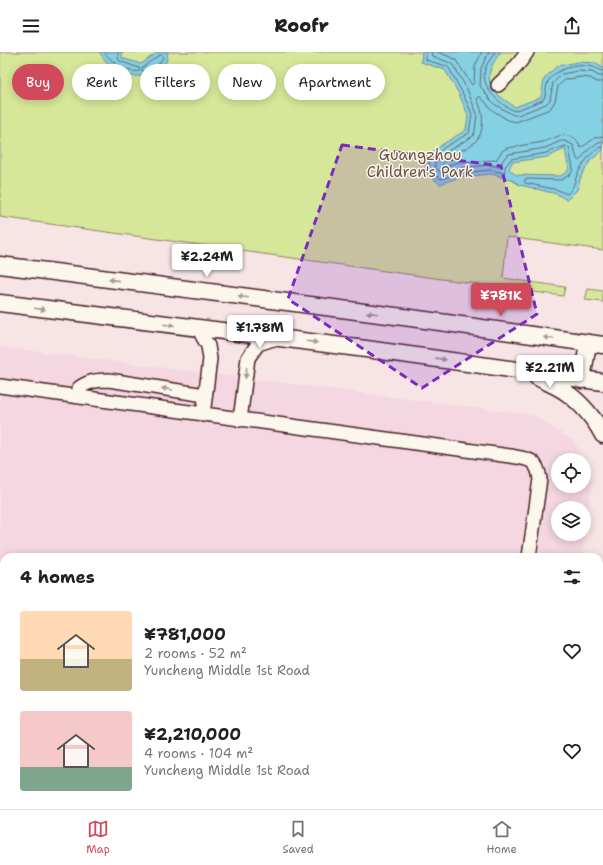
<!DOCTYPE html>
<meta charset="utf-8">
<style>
body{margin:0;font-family:"Shantell Sans",sans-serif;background:#f6f6f6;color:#202124;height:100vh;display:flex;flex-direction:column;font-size:15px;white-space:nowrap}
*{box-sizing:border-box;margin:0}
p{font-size:13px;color:#757577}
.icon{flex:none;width:22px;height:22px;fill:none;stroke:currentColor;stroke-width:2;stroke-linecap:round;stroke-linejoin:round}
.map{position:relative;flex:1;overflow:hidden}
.panel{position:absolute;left:0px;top:501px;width:603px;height:256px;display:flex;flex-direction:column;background:#fff;border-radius:12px 12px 0 0;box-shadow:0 2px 10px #0003}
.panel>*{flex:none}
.hud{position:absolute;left:12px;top:12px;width:400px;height:36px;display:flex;gap:8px}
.tools{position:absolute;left:551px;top:401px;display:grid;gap:8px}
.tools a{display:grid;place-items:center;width:40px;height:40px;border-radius:50%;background:#fff;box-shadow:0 2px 10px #0003;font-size:20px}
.price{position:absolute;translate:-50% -34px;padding:0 9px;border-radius:4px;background:#fff;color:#222;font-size:13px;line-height:26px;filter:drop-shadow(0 1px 2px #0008)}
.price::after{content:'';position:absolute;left:50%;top:24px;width:12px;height:9px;margin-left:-6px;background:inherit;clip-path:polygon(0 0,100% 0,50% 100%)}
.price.on{background:#d1495b;color:#fff}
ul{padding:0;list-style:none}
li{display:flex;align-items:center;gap:12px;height:100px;padding:0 20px}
li span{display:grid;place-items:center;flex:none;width:112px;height:80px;border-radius:4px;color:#555}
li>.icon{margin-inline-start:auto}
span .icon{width:48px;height:48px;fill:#fffc;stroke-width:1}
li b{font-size:17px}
h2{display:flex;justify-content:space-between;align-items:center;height:48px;padding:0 20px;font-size:17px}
.tag{padding:0 14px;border-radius:18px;background:#fff;box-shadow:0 2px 10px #0003;font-size:14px;line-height:36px}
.tag.on{background:#d1495b;color:#fff}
header{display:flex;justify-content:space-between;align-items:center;height:52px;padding:0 20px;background:#fff;font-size:18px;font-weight:800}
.menu{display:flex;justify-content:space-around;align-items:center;height:56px;border-top:1px solid #e0e0e0;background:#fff;font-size:11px;color:#757577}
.menu a{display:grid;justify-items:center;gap:2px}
.menu .on{color:#d1495b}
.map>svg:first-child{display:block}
.built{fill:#f4d7e0;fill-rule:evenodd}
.green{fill:#d7e79a;stroke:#908362}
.water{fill:#85d1e4;stroke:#6d8a9a;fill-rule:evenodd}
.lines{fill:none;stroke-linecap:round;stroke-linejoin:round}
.shore{stroke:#626675;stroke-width:1}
.minor-casing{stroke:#4a1f2b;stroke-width:16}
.major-casing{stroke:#4a1f2b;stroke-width:19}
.minor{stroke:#fbf7ec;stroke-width:13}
.major{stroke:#fbf7ec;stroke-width:16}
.oneway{fill:#ab9695}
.marked{fill:#7b2cbf;fill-opacity:0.2;stroke:#7b2cbf;stroke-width:3;stroke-dasharray:8 5;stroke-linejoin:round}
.labels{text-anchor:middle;stroke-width:3;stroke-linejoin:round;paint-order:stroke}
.park-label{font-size:15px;fill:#6d5147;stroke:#fbf7ec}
</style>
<header><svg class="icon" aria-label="menu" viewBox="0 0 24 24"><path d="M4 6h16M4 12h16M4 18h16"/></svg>Roofr<svg class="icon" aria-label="share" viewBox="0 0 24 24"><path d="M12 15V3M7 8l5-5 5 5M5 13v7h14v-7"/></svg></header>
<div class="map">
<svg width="603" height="757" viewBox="0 0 603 757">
<rect width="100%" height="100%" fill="#f7e4e5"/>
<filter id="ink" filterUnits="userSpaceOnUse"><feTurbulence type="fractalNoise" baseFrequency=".025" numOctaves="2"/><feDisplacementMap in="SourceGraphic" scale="8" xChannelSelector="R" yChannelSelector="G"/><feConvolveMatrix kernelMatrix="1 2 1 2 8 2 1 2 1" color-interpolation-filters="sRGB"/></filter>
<g filter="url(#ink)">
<path class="built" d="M0 295 533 363 575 390 582 408H558V434H584V412L592 430 582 505H4V753H548V757H0ZM558 456H584V482H558Z"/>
<path class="green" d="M0 0H603V198L507 185 503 226 565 235 563 244 0 165Z
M588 237 603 239V250L585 248Z"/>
<path class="water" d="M99 0H122V6L141 12 158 0H168L167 7 164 14 150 24H130L109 13Z
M422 0H501C498 3 496 7 494 10 481 33 497 43 515 55L541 45 544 27 557 14 578 10 595 11 603 16V98L590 109 581 124 577 138 567 148 557 142 520 133 510 127 491 122 460 125 440 132 426 121 425 106 443 92 466 78 468 63 459 42 445 18 421 10ZM565 97 569 118 561 124 516 123 509 117 512 110 547 105Z"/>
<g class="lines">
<path class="shore" d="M104 0C112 10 126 22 140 19L139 16 120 9 118 6V0
M426 0V8L446 14 449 16 462 40 472 62 469 81 445 95 429 108 430 119 441 127 460 121 490 118 504 121 505 119V115L511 107 546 101 565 94 569 96 573 117 571 122 561 128 526 127 524 129 525 131 558 138 567 142C574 136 574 131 577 123 581 114 593 96 603 95
M431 0 432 4 448 10 453 13 467 37 477 62 475 79 473 84 448 99 435 110V116L442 121 460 116 490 113 499 115 505 105 509 102 545 96 561 89H565L573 93 577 107 579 109C585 102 592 91 603 90
M438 0 455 7 472 33 474 31 475 14 482 0
M489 0 481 16 480 34 494 52 513 63H518L546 52 550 48 553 31 562 22 578 19 592 20 599 24H603
M495 0C492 5 487 11 485 17 480 36 499 51 514 59L543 48C547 42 545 33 549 28 557 16 581 10 595 16 598 17 599 19 603 19
M160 3H162L163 5C160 13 151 21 142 19V16Z
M603 30H597L590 26 579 25 565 28 558 34 555 49 550 57 516 70 508 68 492 58 481 45H479L477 47C482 58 483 62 482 75 479 99 453 96 442 113L445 115 458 110 496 108 502 99 507 96 543 90 559 84 565 83 575 86 581 96 595 86 603 84"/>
<defs>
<path id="minor" d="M498 33C509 23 519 13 527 0
M198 276 208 294 210 307 203 363
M0 334 510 404C528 407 537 406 540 427L529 505
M79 336C89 329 97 328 109 328L205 343
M240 368 248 306 258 292 276 286
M494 757V753"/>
<path id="major" d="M0 213 411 266 603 293
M0 251 366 297 603 330
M537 325C546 330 558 334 567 341 581 351 595 367 603 383
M582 328 588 291
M599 558 603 528
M573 757 574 753"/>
</defs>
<use href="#minor" class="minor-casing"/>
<use href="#major" class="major-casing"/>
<use href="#minor" class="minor"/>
<use href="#major" class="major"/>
</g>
<defs><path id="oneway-solid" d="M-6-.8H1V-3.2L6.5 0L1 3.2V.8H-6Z"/></defs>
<g class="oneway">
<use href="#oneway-solid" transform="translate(114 228) rotate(-173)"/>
<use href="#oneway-solid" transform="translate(243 245) rotate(-173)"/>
<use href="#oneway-solid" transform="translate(40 257) rotate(7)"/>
<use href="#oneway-solid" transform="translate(372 261) rotate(-173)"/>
<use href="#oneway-solid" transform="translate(169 273) rotate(7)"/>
<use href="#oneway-solid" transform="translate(549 286) rotate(-172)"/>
<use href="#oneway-solid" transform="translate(312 290) rotate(7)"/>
<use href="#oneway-solid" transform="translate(441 307) rotate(8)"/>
<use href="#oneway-solid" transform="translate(246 321) rotate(98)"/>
<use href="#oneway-solid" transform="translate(167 337) rotate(-171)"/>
</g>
</g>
<path class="marked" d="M342 93 501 114 537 262 422 336 288 247Z"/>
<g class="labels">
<g class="park-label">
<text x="420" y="108">Guangzhou<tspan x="420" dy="17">Children's Park</tspan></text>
</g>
</g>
</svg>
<div class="tools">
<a><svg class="icon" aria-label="locate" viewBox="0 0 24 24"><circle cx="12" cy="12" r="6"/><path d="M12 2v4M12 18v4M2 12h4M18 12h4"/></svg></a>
<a><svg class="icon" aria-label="layers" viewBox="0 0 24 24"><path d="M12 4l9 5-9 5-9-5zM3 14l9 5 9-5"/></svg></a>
</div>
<b class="price" style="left:207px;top:226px">¥2.24M</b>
<b class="price on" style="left:501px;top:265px">¥781K</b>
<b class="price" style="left:260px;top:297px">¥1.78M</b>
<b class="price" style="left:550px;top:337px">¥2.21M</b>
<div class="hud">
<a class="tag on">Buy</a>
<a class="tag">Rent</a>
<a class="tag">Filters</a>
<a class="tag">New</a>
<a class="tag">Apartment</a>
</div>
<section class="panel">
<h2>4 homes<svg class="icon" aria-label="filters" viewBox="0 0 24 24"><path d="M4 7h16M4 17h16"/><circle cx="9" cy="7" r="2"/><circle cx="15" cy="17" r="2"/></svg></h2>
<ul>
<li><span style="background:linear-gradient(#ffd9b3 60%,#c2b280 0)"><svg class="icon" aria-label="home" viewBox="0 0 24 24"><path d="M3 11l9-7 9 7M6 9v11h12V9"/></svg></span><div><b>¥781,000</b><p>2 rooms · 52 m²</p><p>Yuncheng Middle 1st Road</p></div><svg class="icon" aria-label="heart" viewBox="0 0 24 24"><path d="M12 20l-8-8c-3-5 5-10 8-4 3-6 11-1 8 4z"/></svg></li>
<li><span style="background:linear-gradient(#f6c9c9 70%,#7fa58c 0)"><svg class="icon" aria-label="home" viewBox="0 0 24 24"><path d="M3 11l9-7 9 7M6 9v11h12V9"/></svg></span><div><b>¥2,210,000</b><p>4 rooms · 104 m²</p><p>Yuncheng Middle 1st Road</p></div><svg class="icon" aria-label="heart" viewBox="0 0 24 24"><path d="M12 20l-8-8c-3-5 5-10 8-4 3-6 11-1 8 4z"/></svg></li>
</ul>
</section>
</div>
<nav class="menu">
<a class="on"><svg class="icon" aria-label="map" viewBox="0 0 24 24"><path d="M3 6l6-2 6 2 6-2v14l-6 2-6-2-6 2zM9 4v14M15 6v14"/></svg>Map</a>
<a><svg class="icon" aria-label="saved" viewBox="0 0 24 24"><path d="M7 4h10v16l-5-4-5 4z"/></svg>Saved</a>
<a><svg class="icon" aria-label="home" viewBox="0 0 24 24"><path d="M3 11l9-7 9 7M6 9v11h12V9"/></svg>Home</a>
</nav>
